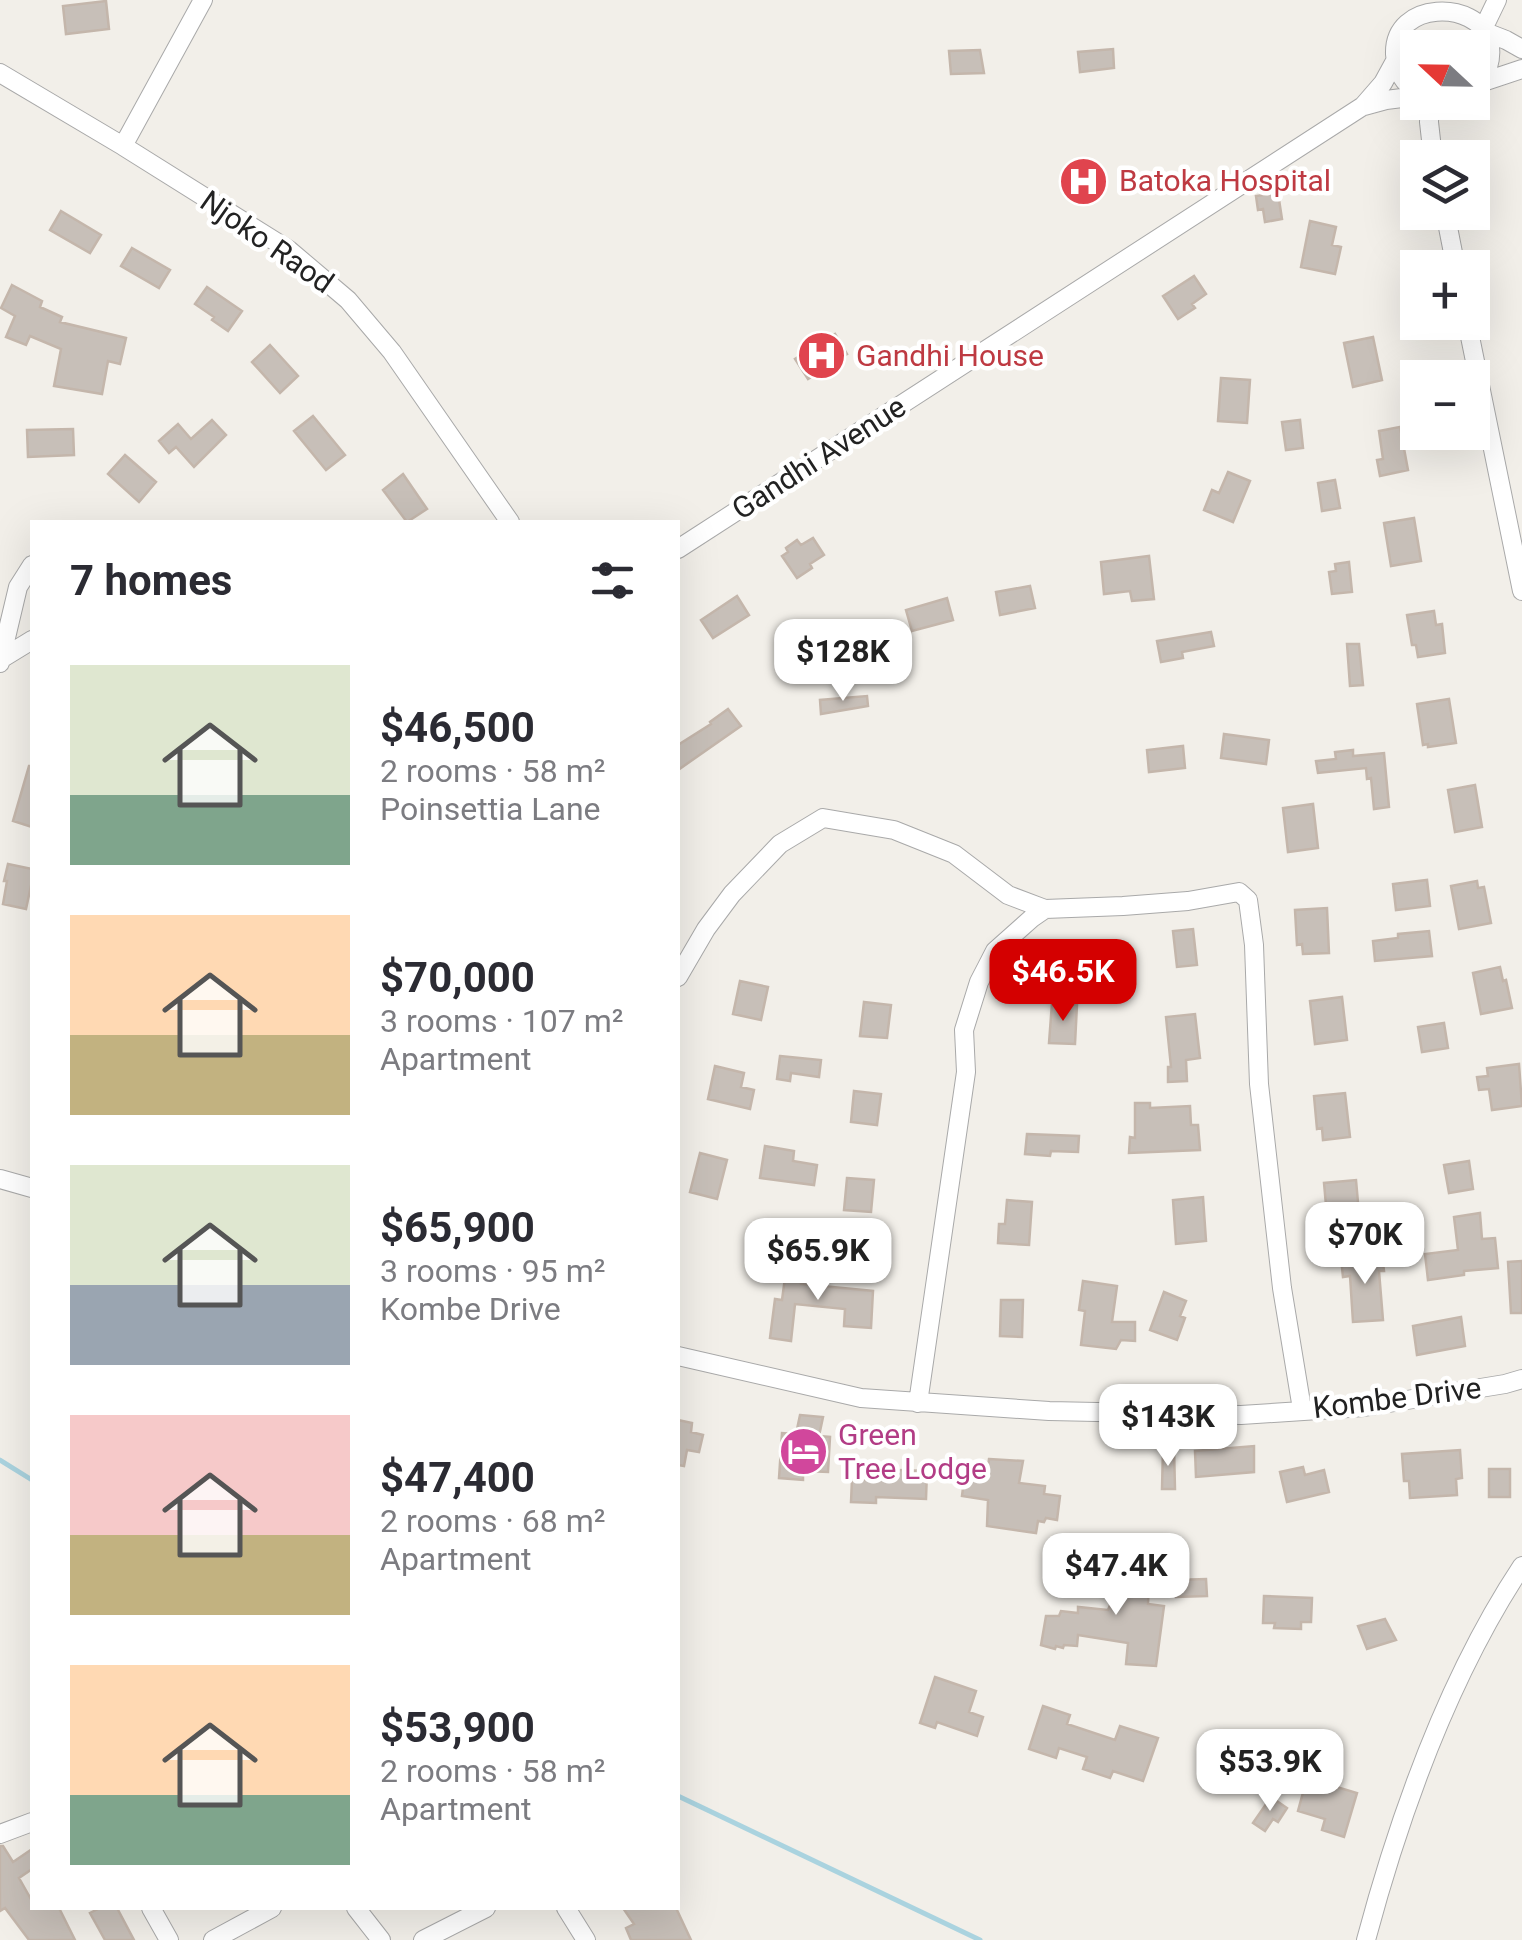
<!DOCTYPE html>
<meta charset="utf-8">
<style>
body{margin:0;font-family:Roboto,sans-serif;background:#f7f7f7;color:#2b2b33;height:100vh;display:flex;flex-direction:column;font-size:38px;white-space:nowrap}
*{box-sizing:border-box;margin:0}
p{font-size:32px;color:#7c7c81}
.icon{flex:none;width:55px;height:55px;fill:none;stroke:currentColor;stroke-width:2;stroke-linecap:round;stroke-linejoin:round}
.map{position:relative;flex:1;overflow:hidden}
.details{position:absolute;left:30px;top:520px;width:650px;height:1390px;display:flex;flex-direction:column;background:#fff;border-radius:0px;box-shadow:0 10px 40px #0002}
.details>*{flex:none}
.needle{width:65px;rotate:292deg}
.tools{position:absolute;left:1400px;top:30px;display:grid;gap:20px}
.tools a{display:grid;place-items:center;width:90px;height:90px;border-radius:0px;background:#fff;box-shadow:0 10px 40px #0002;font-size:50px}
.price{position:absolute;translate:-50% -85px;padding:0 22px;border-radius:20px;background:#fff;color:#222;font-size:32px;line-height:65px;filter:drop-shadow(0 2px 5px #0008)}
.price::after{content:'';position:absolute;left:50%;top:60px;width:30px;height:22px;margin-left:-15px;background:inherit;clip-path:polygon(0 0,100% 0,50% 100%)}
.price.selected{background:#d40000;color:#fff}
ul{padding:0;list-style:none}
li{display:flex;align-items:center;gap:30px;height:250px;padding:0 40px}
li span{display:grid;place-items:center;flex:none;width:280px;height:200px;border-radius:0px;color:#555}
li>.icon{margin-inline-start:auto}
span .icon{width:120px;height:120px;fill:#fffc;stroke-width:1}
li b{font-size:42px}
h2{display:flex;justify-content:space-between;align-items:center;height:120px;padding:0 40px;font-size:42px}
.map>svg:first-child{display:block}
.lines{fill:none;stroke-linecap:round;stroke-linejoin:round}
.stream{stroke:#aad3df;stroke-width:5}
.building{fill:#c7bfb8;stroke:#c4b6ab;stroke-width:2.5}
.minor-casing{stroke:#a9a9a9;stroke-width:20}
.minor{stroke:#fff;stroke-width:18}
.labels{text-anchor:middle;stroke-width:9;stroke-linejoin:round;paint-order:stroke}
.health-label{font-size:30px;fill:#be3a42;stroke:#fff;text-anchor:start}
.street-label{font-size:30px;fill:#222;stroke:#fff}
.hotel-label{font-size:30px;fill:#b23c85;stroke:#fff;text-anchor:start}
</style>
<div class="map">
<svg width="1522" height="1940" viewBox="0 0 1522 1940">
<rect width="100%" height="100%" fill="#f2efe9"/>
<g class="lines">
<path class="stream" d="M0 1460 32 1480
M678 1796 980 1940"/>
</g>
<path class="building" d="M106 1 109 29 66 34 63 6Z
M1113 49 1114 68 1080 72 1078 52Z
M980 50 984 73 951 74 949 51Z
M1278 193 1282 219 1265 222 1263 209 1258 210 1256 196Z
M61 211 101 235 90 253 50 230Z
M1310 221 1336 227 1332 245 1341 247 1335 274 1301 267Z
M132 248 170 270 159 288 121 266Z
M1194 276 1206 294 1192 304 1195 308 1178 319 1163 296Z
M12 285 42 301 40 307 62 317 60 322 126 338 120 364 108 361 102 394 54 386 61 349 30 336 26 345 6 337 15 316 1 308Z
M207 287 242 311 228 331 212 320 214 317 195 304Z
M835 334 847 354 808 379 795 359Z
M1373 337 1382 380 1353 387 1344 343Z
M270 345 298 376 280 393 252 362Z
M1221 378 1250 380 1247 423 1218 421Z
M313 416 345 455 326 470 294 431Z
M212 420 226 435 194 467 176 447 169 453 159 441 178 424 191 439Z
M1300 420 1303 448 1286 450 1282 422Z
M1400 427 1408 470 1380 476 1377 460 1383 459 1379 431Z
M73 429 74 455 28 457 27 430Z
M125 455 156 482 139 502 108 474Z
M1228 472 1250 481 1233 522 1204 510 1212 490 1219 493Z
M403 474 427 509 407 522 383 490Z
M1335 480 1340 508 1322 511 1318 483Z
M1414 518 1421 561 1391 566 1384 523Z
M813 538 824 555 810 564 812 568 797 578 782 556 788 552 786 548 797 540 801 545Z
M1149 556 1154 599 1132 601 1130 591 1104 594 1101 562Z
M1349 562 1352 592 1332 594 1329 572 1336 571 1335 564Z
M1030 586 1035 608 1000 615 996 592Z
M737 596 749 615 713 638 701 620Z
M947 598 953 620 912 631 906 610Z
M1434 611 1436 625 1442 624 1445 653 1418 657 1416 645H1412L1407 615Z
M1211 632 1214 646 1182 652 1183 658 1161 662 1157 641Z
M1347 644H1359L1363 685 1350 686Z
M867 696 868 706 821 714 820 700Z
M1449 699 1456 743 1428 747V744L1423 745 1417 704Z
M728 709 741 726 678 770V745L711 724 710 722Z
M1224 734 1269 740 1266 764 1221 758Z
M1183 746 1185 768 1149 772 1147 750Z
M1353 750V756L1384 753 1389 807 1374 809 1371 778 1367 779 1366 768 1318 773 1316 761 1336 759 1335 752Z
M29 766H32V827L13 821Z
M1475 785 1482 827 1455 832 1448 790Z
M1313 804 1318 848 1288 852 1283 808Z
M8 864 32 869V881L26 909 3 904 7 881H4Z
M1427 880 1430 906 1396 910 1393 884Z
M1477 881 1478 888 1484 887 1491 923 1459 929 1451 886Z
M1327 908 1329 953 1303 954 1302 944 1297 945 1295 910Z
M1193 929 1197 965 1177 967 1173 931Z
M1429 931 1432 956 1375 961 1373 941 1398 938V934Z
M1500 967 1503 981 1506 980 1512 1008 1481 1014 1473 973Z
M740 981 768 987 761 1020 733 1014Z
M1342 997 1347 1040 1315 1044 1310 1001Z
M864 1002 891 1005 887 1038 860 1036Z
M1052 1003 1077 1005 1075 1044 1049 1043Z
M1195 1014 1200 1058 1186 1060 1187 1081 1168 1082V1067H1171L1166 1017Z
M1444 1023 1448 1048 1422 1052 1418 1027Z
M780 1056 821 1060 819 1077 791 1073 790 1081 777 1079Z
M1519 1064 1522 1106 1492 1110 1489 1089 1479 1090 1477 1077 1488 1076 1487 1068Z
M715 1066 744 1073 741 1087 754 1090 750 1109 708 1099Z
M854 1091 881 1094 877 1125 851 1122Z
M1345 1093 1350 1137 1323 1140 1322 1128 1317 1129 1314 1096Z
M1135 1103H1150V1108L1190 1106 1191 1125H1198L1200 1150 1129 1153 1130 1137 1135 1138Z
M1027 1134 1079 1136 1078 1152 1051 1151 1050 1156 1025 1154Z
M765 1146 794 1151 793 1161 817 1165 814 1185 760 1178Z
M700 1153 727 1160 717 1199 690 1192Z
M1469 1161 1473 1189 1449 1193 1444 1165Z
M847 1178 874 1180 871 1212 844 1210Z
M1356 1180 1360 1225 1328 1228 1324 1183Z
M1203 1197 1206 1241 1176 1244 1173 1200Z
M1007 1200 1032 1202 1029 1245 998 1243 999 1224H1005Z
M1480 1213 1482 1239 1495 1238 1498 1268 1464 1271V1275L1428 1280 1425 1254 1458 1250 1454 1217Z
M1382 1255 1384 1271H1379L1383 1320 1353 1322 1350 1276 1343 1277 1341 1258Z
M1522 1261V1313H1511L1508 1262Z
M787 1263 803 1265 801 1284 873 1291 871 1328 844 1326 845 1309 795 1304 791 1341 770 1338 775 1299 782 1300Z
M1083 1281 1117 1286 1112 1322H1135V1341L1121 1340 1116 1349 1081 1345 1085 1311 1079 1310Z
M1164 1292 1186 1301 1180 1316 1185 1318 1177 1340 1150 1330Z
M1001 1300H1023L1022 1337 1000 1336Z
M1461 1317 1465 1346 1417 1355 1413 1326Z
M800 1415 823 1417 819 1436 830 1437 828 1472 803 1471V1480L779 1478 782 1433 796 1434Z
M678 1420 692 1423 691 1432 703 1435 699 1452 687 1450 684 1466 678 1465Z
M1254 1446V1472L1196 1477 1195 1451Z
M1163 1447H1174L1175 1489H1162Z
M1460 1450 1462 1478 1456 1479 1457 1495 1410 1498 1409 1481H1404L1402 1454Z
M989 1459 1023 1461 1019 1483 1045 1486 1044 1494 1060 1496 1057 1520 1046 1518 1044 1522 1038 1521 1036 1533 987 1526 988 1500 962 1496 965 1472 987 1475Z
M1303 1467 1305 1475 1324 1470 1329 1492 1287 1502 1280 1472Z
M868 1469 927 1471 926 1499 876 1497V1503L851 1502 852 1479 867 1480Z
M1489 1469H1510V1497H1489Z
M1116 1559 1150 1562 1148 1604 1164 1606 1156 1666 1126 1664 1128 1643 1078 1635 1077 1646 1064 1645 1063 1648 1056 1646 1055 1649 1041 1645 1046 1616H1059L1061 1611 1078 1613V1607L1108 1610 1120 1581H1114Z
M1206 1579 1207 1596 1176 1597 1175 1580Z
M1264 1596 1312 1598 1311 1622H1301V1629L1274 1628 1275 1623H1263Z
M1385 1619 1396 1640 1367 1649 1358 1626Z
M935 1677 976 1691 969 1712 983 1717 977 1736 937 1722 935 1728 920 1723Z
M1043 1706 1070 1715 1067 1724 1115 1740 1120 1726 1158 1738 1143 1781 1113 1771 1110 1778 1083 1769 1087 1757 1059 1748 1056 1758 1029 1749Z
M1307 1778 1357 1793 1344 1837 1322 1830 1325 1819 1298 1811Z
M1271 1797 1287 1808 1278 1822 1273 1819 1265 1831 1253 1823Z
M0 1846H3L13 1862 32 1849V1869L19 1878 32 1901V1908H59L75 1940H29L5 1908 0 1911Z
M100 1908H117L134 1940H105L90 1913Z
M623 1908H676L691 1940H631L626 1928 634 1924Z"/>
<g class="lines">
<defs>
<path id="minor" d="M1484 27 1497 0
M1488 33 1506 40 1522 49
M0 73 123 146 289 250 348 300 392 352 510 522
M1480 83 1522 69
M1418 93C1404 84 1396 71 1395 54 1393 0 1477 0 1489 40 1493 59 1488 77 1472 89
M1430 102 1429 122 1433 158
M1364 106 1386 100 1418 96
M123 146 203 0
M1445 212 1456 268
M1467 322 1522 591
M678 549 1363 106 1383 83 1395 61
M1 659 32 640
M0 663 18 587 32 565
M678 977 706 929 732 894 780 844 823 818 894 830 954 854 1008 895 1045 909 1123 906 1188 901 1239 892 1248 900 1254 945 1259 1084 1282 1288 1302 1409
M0 1179 32 1188
M678 1356 861 1398 1049 1411 1241 1415 1364 1407 1505 1384 1522 1379
M918 1403 966 1072 964 1030 979 982 995 951 1032 918 1045 909
M0 1834 32 1822
M151 1908 169 1940
M356 1908 381 1940
M566 1908 586 1940
M213 1940 272 1908
M423 1940 486 1908
M1366 1940C1400 1813 1449 1676 1522 1566"/>
</defs>
<use href="#minor" class="minor-casing"/>
<use href="#minor" class="minor"/>
</g>
<defs>
<symbol id="hospital-disc" viewBox="-11 -11 22 22"><circle r="9.5" fill="#e0444e" stroke="#fff"/><path d="M-5-5h3v3.5h4V-5h3V5h-3V1.5h-4V5h-3Z" fill="#fff"/></symbol>
<symbol id="hotel-disc" viewBox="-11 -11 22 22"><circle r="9.5" fill="#d1479c" stroke="#fff"/><path d="M-6-4.5h1.5V1H6V5H4.5V3h-9V5H-6ZM-4 0a1.8 1.8 0 1 1 3.6 0ZM.5 0V-2.5h3Q6-2.5 6 0Z" fill="#fff"/></symbol>
</defs>
<g fill-rule="evenodd">
<use href="#hospital-disc" x="1056" y="154" width="55" height="55"/>
<use href="#hospital-disc" x="794" y="328" width="55" height="55"/>
<use href="#hotel-disc" x="776" y="1424" width="55" height="55"/>
</g>
<g class="labels">
<g class="health-label">
<text x="1119" y="191">Batoka Hospital</text>
<text x="856" y="366">Gandhi House</text>
</g>
<g class="street-label">
<text transform="translate(267 242) rotate(35)" y="10">Njoko Raod</text>
<text transform="translate(819 458) rotate(-33)" y="10">Gandhi Avenue</text>
<text transform="translate(1397 1398) rotate(-7)" y="10">Kombe Drive</text>
</g>
<g class="hotel-label">
<text x="838" y="1445">Green<tspan x="838" dy="34">Tree Lodge</tspan></text>
</g>
</g>
</svg>
<div class="tools">
<a><svg class="needle" viewBox="-14 -14 28 28"><path d="M0-13l5 13h-10z" fill="#e53935"/><path d="M0 13l5-13h-10z" fill="#7c7c81"/></svg></a>
<a><svg class="icon" aria-label="layers" viewBox="0 0 24 24"><path d="M12 4l9 5-9 5-9-5zM3 14l9 5 9-5"/></svg></a>
<a>+</a>
<a>−</a>
</div>
<b class="price" style="left:843px;top:704px">$128K</b>
<b class="price selected" style="left:1063px;top:1024px">$46.5K</b>
<b class="price" style="left:1365px;top:1287px">$70K</b>
<b class="price" style="left:818px;top:1303px">$65.9K</b>
<b class="price" style="left:1168px;top:1469px">$143K</b>
<b class="price" style="left:1116px;top:1618px">$47.4K</b>
<b class="price" style="left:1270px;top:1814px">$53.9K</b>
<section class="details">
<h2>7 homes<svg class="icon" aria-label="filters" viewBox="0 0 24 24"><path d="M4 7h16M4 17h16"/><circle cx="9" cy="7" r="2"/><circle cx="15" cy="17" r="2"/></svg></h2>
<ul>
<li><span style="background:linear-gradient(#dfe7d0 65%,#7fa58c 0)"><svg class="icon" aria-label="home" viewBox="0 0 24 24"><path d="M3 11l9-7 9 7M6 9v11h12V9"/></svg></span><div><b>$46,500</b><p>2 rooms · 58 m²</p><p>Poinsettia Lane</p></div></li>
<li><span style="background:linear-gradient(#ffd9b3 60%,#c2b280 0)"><svg class="icon" aria-label="home" viewBox="0 0 24 24"><path d="M3 11l9-7 9 7M6 9v11h12V9"/></svg></span><div><b>$70,000</b><p>3 rooms · 107 m²</p><p>Apartment</p></div></li>
<li><span style="background:linear-gradient(#dfe7d0 60%,#9aa5b1 0)"><svg class="icon" aria-label="home" viewBox="0 0 24 24"><path d="M3 11l9-7 9 7M6 9v11h12V9"/></svg></span><div><b>$65,900</b><p>3 rooms · 95 m²</p><p>Kombe Drive</p></div></li>
<li><span style="background:linear-gradient(#f6c9c9 60%,#c2b280 0)"><svg class="icon" aria-label="home" viewBox="0 0 24 24"><path d="M3 11l9-7 9 7M6 9v11h12V9"/></svg></span><div><b>$47,400</b><p>2 rooms · 68 m²</p><p>Apartment</p></div></li>
<li><span style="background:linear-gradient(#ffd9b3 65%,#7fa58c 0)"><svg class="icon" aria-label="home" viewBox="0 0 24 24"><path d="M3 11l9-7 9 7M6 9v11h12V9"/></svg></span><div><b>$53,900</b><p>2 rooms · 58 m²</p><p>Apartment</p></div></li>
</ul>
</section>
</div>
